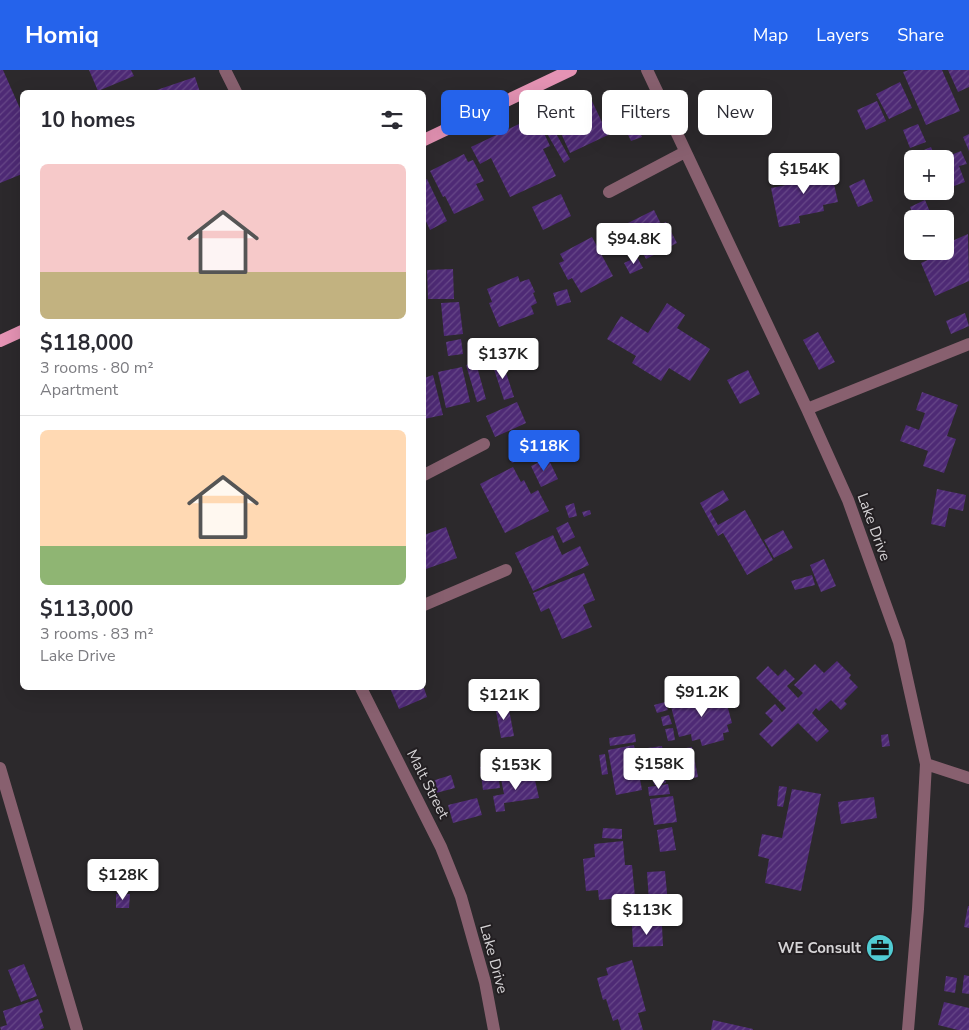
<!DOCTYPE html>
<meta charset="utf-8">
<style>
body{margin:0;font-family:"Nunito Sans",sans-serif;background:#f7f7f7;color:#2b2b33;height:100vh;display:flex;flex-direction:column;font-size:19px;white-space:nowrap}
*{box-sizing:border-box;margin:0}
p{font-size:16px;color:#7c7c81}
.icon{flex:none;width:28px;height:28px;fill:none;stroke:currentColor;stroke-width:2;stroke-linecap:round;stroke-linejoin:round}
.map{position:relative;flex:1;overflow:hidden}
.drawer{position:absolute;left:20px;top:20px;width:406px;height:600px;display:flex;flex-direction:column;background:#fff;border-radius:8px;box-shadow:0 5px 20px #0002}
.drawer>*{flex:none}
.top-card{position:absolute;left:441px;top:20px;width:452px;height:45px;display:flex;gap:10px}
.controls{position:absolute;left:904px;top:80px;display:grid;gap:10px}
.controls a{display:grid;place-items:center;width:50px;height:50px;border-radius:8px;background:#fff;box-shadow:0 5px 20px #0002;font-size:25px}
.price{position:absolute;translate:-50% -42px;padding:0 11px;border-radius:5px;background:#fff;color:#222;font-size:16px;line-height:32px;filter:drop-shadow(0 1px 2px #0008)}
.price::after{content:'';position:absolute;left:50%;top:30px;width:15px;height:11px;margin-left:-8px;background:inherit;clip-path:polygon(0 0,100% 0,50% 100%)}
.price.active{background:#2563eb;color:#fff}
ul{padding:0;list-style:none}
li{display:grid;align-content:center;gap:10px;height:265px;padding:0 20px}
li+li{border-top:1px solid #e1e1e2}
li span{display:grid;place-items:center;height:155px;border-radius:8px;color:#555}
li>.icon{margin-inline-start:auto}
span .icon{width:90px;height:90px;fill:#fffc;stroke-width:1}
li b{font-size:21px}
h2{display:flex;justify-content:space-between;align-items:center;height:60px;padding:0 20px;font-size:21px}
.tag{padding:0 18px;border-radius:8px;background:#fff;box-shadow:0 5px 20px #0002;font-size:18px;line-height:45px}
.tag.active{background:#2563eb;color:#fff}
header{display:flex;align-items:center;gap:30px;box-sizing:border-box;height:70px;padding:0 25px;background:#2563eb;color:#fff}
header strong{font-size:24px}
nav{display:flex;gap:28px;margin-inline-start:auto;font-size:18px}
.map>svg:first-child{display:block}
.building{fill:url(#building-hatch)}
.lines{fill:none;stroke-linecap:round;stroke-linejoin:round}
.minor{stroke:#88606f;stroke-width:12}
.major{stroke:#e593b4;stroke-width:12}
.labels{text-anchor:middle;stroke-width:4;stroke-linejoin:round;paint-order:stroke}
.street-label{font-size:15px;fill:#d6d4d6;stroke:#231f22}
.poi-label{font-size:15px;font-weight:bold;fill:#d6d4d6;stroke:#231f22;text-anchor:end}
</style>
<header>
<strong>Homiq</strong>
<nav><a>Map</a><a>Layers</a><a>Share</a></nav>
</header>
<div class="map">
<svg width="969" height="960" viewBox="0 0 969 960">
<defs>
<pattern id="building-hatch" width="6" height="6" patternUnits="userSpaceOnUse" patternTransform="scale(1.25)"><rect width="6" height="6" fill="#4e2a75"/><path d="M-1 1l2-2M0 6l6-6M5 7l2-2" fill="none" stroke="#674888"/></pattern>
</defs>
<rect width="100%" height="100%" fill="#2c292c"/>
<path class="building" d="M0 0H3L22 43V104L0 113Z
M89 0H131L134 6 98 21Z
M909 0H942L960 41 926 55 903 2Z
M948 0H969V17L958 22Z
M195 7 200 22H151Z
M900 12 912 38 889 49 876 24Z
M592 31 608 65 570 83 554 48Z
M877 31 886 51 866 60 857 40Z
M536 46 550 76 543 79 556 106 510 127 491 88 480 94 471 77Z
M634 47 642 67 631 71 622 52Z
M918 54 926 72 910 78 903 60Z
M552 56 570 89 564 93 545 60Z
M969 64V81L963 67Z
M931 77 936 89H914L912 85Z
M961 81 967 94 959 96 965 112 954 116 948 102H946L945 99V89H941Z
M464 84 468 92 473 90 484 111 476 114 484 130 454 144 445 126 443 127 430 101Z
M812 88 815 104 831 101 838 132 823 135 824 141 799 146 800 153 779 157 771 118 801 112 797 91Z
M427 109 447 151 430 160 424 147V111Z
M864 109 873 131 858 137 849 116Z
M561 124 571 146 543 160 532 137Z
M925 130 933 149H915L910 137Z
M654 140 661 154 666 152 677 173 646 189 641 180 639 182 634 172 630 173 625 164 632 161 628 153Z
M968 164 969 211 935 226 921 193 930 189 927 181H945V174Z
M592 167 613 206 581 223 572 208 568 210 559 193 564 191 560 184Z
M637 187 643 198 630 204 624 193Z
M453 199 454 229H428L427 200Z
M518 206 520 212 529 209 535 222 533 223 537 233 531 236 534 244 499 257 489 233 492 232 487 219Z
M567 219 571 232 557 236 553 223Z
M459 232 463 264 444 266 441 233Z
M667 233 685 245 677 258 710 279 690 311 669 298 661 311 632 293 636 286 607 269 621 246 648 263Z
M965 243 969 256 951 264 946 251Z
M818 262 835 292 819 300 803 270Z
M461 269 463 284 448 286 446 272Z
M502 290 514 327 504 330 492 293Z
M476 293 486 329 477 332 466 295Z
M462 297 470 332 446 338 438 302Z
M748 300 760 324 740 334 727 310Z
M433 305 443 345 424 349V308Z
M922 322 958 335 947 366 956 369 944 403 923 396 928 381 900 371 906 355 919 360 925 343 916 340Z
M517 332 526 353 495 367 486 346Z
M523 380 526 387 512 393 509 386Z
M548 388 558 409 541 417 531 396Z
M513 397 521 412 524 410 531 424 538 420 549 441 505 463 480 414Z
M937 419 966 425 963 441 949 438 945 457 931 454Z
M723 420 729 430 710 441 718 455 745 440 773 490 747 505 723 463 718 466 700 433Z
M574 433 577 446 569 448 565 436Z
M590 440 591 444 584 447 582 442Z
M568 452 575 467 563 473 556 458Z
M446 457 457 488 426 499 424 494V465Z
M783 460 793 478 774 488 764 470Z
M553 465 562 485 580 476 589 495 533 521 515 483Z
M824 489 836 516 821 522 810 495Z
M584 503 595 530 583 535 592 557 562 569 549 538 541 542 533 523Z
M812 505 815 515 795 520 791 511Z
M837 591 851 605 849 608 858 617 844 631 847 634 841 640 831 630 819 641 816 638 812 643 829 661 817 672 798 653 772 677 759 664 773 651 765 643 775 634 782 642 786 638 756 608 768 596 778 606 785 599 795 609 787 616 798 628 803 623 794 615 815 594 824 603Z
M390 618H424L427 627 399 639Z
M715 622 717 629 725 627 732 653 727 655 729 662 723 663 724 670 702 676 700 669 692 671 691 664 679 667 670 633Z
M665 632 668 640 657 643 654 635Z
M508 634 514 666 501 668 495 636Z
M669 645 672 654 663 656 661 647Z
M673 658 675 670 668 671 665 659Z
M635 664 636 672 610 676 609 668Z
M888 664 890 676 882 677 881 665Z
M634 675 642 720 616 725 608 680Z
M662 676 668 707 652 710 647 678Z
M692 677 698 707 685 710 680 679Z
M605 684 608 704 602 705 599 685Z
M511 694 513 703 505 705 503 696Z
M497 695 500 718 483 720 480 697Z
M451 705 455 718 436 723 432 711Z
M529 705 530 711 535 710 539 728 504 733 505 741 496 742 493 726 504 724 501 709Z
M665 708 666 713 654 715 653 710Z
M668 714 670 724 649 726 648 717Z
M779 716 787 717 783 737 777 736Z
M792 719 821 724 801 821 765 813 769 789 758 786 762 764 782 768Z
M673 726 677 752 654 755 650 729Z
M874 727 877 748 841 754 838 732Z
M477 728 482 745 453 753 448 735Z
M672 757 676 780 660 782 657 760Z
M603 758 622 759V769L602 768Z
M623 771 625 795H632L635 827 599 830 598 820 586 821 583 789 595 787 594 774Z
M665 801 669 845 650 846 647 802Z
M116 824H130L129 838H116Z
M968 836H969V858L964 857Z
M632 856H662L663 876 633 877Z
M632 890 646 941 638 943 643 960H621L618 949 613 951 606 929 603 930 597 908 608 905 606 898Z
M24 894 37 926 21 932 8 900Z
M964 905 969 906V924L962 923Z
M946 906 957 908 955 923 944 921Z
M38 929 43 942 39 944 44 958 39 960H1L0 957 7 955 3 941Z
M944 932 969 938V960H958L938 955Z
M713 950 753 959V960H711Z"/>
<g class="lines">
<path class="minor" d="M225 0 236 22
M647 0 807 339 848 430 899 572 926 694 918 839 908 960
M609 122 685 82
M807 339 969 274
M424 405 484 374
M424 535 506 500
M361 618 441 777 461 827 485 912 494 960
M926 694 969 708
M0 698 77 960"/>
<path class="major" d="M424 70 571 0
M0 271 22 261"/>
</g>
<defs>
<symbol id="office-disc" viewBox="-11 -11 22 22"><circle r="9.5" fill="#51ccd3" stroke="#231f22"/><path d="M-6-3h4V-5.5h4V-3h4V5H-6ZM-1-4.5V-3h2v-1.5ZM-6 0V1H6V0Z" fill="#111"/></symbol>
</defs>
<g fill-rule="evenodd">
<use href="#office-disc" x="864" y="862" width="32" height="32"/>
</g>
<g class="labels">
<g class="street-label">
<text transform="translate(874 457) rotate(70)" y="5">Lake Drive</text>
<text transform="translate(428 714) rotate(63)" y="5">Malt Street</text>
<text transform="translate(494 889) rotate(75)" y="5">Lake Drive</text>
</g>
<g class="poi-label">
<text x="861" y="883">WE Consult</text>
</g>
</g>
</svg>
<div class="controls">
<a>+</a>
<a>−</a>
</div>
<b class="price" style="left:804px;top:125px">$154K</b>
<b class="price" style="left:634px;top:195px">$94.8K</b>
<b class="price" style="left:503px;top:310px">$137K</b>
<b class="price active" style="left:544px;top:402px">$118K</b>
<b class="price" style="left:702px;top:648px">$91.2K</b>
<b class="price" style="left:504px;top:651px">$121K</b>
<b class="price" style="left:659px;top:720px">$158K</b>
<b class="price" style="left:516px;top:721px">$153K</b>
<b class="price" style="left:123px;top:831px">$128K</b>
<b class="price" style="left:647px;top:866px">$113K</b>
<div class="top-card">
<a class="tag active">Buy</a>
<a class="tag">Rent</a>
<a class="tag">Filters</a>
<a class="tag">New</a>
</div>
<section class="drawer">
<h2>10 homes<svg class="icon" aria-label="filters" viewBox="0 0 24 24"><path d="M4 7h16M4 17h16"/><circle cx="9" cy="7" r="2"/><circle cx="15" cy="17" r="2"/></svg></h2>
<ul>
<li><span style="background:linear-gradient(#f6c9c9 70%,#c2b280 0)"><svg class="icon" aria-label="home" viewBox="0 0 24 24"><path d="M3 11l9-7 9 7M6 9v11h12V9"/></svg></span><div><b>$118,000</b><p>3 rooms · 80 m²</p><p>Apartment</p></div></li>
<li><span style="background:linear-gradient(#ffd9b3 75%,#8fb573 0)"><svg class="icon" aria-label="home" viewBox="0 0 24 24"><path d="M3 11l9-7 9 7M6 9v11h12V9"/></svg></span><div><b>$113,000</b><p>3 rooms · 83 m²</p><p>Lake Drive</p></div></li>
</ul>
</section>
</div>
